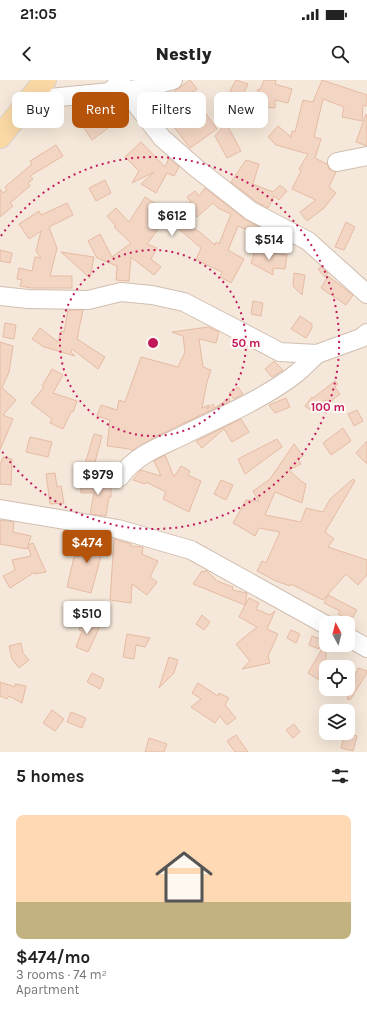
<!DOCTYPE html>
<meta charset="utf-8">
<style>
body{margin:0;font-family:Karla,sans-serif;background:#f2f2f2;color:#222;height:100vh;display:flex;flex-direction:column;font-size:15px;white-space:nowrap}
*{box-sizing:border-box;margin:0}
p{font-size:13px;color:#767676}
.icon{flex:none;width:22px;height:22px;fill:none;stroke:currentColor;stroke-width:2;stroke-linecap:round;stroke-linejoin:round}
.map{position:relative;height:672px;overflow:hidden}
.details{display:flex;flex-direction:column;background:#fff;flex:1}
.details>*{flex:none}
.top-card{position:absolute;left:12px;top:12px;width:343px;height:36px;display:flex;gap:8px}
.needle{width:26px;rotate:353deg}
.fabs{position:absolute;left:319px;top:536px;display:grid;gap:8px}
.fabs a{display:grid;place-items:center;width:36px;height:36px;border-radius:8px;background:#fff;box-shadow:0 4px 16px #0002;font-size:20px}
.price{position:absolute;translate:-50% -34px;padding:0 9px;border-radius:4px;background:#fff;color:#222;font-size:13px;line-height:26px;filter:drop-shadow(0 1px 2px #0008)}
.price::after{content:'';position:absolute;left:50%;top:24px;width:12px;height:9px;margin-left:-6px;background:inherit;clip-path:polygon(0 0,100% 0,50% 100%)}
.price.current{background:#b45309;color:#fff}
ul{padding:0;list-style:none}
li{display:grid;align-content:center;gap:8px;height:212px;padding:0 16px}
li span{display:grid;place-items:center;height:124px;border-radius:8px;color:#555}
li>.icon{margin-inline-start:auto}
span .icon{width:72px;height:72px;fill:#fffc;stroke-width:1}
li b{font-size:17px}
h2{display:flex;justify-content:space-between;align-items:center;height:48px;padding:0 16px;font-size:17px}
.tag{padding:0 14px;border-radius:8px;background:#fff;box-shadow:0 4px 16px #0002;font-size:14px;line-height:36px}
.tag.current{background:#b45309;color:#fff}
.status{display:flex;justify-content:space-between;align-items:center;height:28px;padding:0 20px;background:#fff;direction:ltr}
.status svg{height:11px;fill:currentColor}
header{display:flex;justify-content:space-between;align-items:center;height:52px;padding:0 16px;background:#fff;font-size:18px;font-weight:800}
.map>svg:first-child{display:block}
.residential{fill:#f5e8da;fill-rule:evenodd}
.building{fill:#f3d5c3;stroke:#e6bba3}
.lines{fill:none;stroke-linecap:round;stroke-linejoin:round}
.minor-casing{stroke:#d1beb0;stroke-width:20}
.major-casing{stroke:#dad1cd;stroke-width:24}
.minor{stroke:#fff;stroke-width:18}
.major{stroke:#fbd9a5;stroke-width:22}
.ring{fill:none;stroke:#c2185b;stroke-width:2;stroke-dasharray:2 4}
.centre{fill:#c2185b;stroke:#fffaf3;stroke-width:2}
.ring-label{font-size:12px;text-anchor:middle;font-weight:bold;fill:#c2185b;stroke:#fffaf3;stroke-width:4;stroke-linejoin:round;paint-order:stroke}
</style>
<div class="status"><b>21:05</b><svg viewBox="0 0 49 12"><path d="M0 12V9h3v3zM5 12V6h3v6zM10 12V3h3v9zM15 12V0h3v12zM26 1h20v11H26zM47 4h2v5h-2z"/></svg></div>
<header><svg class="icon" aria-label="back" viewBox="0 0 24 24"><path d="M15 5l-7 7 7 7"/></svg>Nestly<svg class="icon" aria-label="search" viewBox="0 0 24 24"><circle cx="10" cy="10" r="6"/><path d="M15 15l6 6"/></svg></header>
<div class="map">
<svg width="367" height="672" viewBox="0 0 367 672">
<rect width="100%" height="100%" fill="#fdf6ec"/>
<path class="residential" d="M0 0H367V672H0ZM326 543H348V565H326ZM326 587H348V609H326ZM326 631H348V653H326Z"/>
<path class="building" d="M190 0 197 9 191 13 217 49 190 68 158 26 165 21 164 19Z
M236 0 248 4 242 17 230 11Z
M264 0H276L275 4 292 9 288 23 275 20V28L256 26 258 9 260 10Z
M322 0 367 15V26L363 25 362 41 342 37 344 27 323 19 314 57 321 59 315 78 327 84 329 89 336 92 329 107 336 113 324 128 307 141 300 132 316 120 292 109 301 91 299 89 308 74 276 65 268 57 278 46 291 57 292 51 295 52 303 20 313 22Z
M107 23 120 39 92 60 82 45 96 36 94 33Z
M366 34 367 35V66L356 62Z
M226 43 241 71 227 78 215 56Z
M141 62 165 87 169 78 179 87 174 96 167 93 156 113 141 104 154 92 132 103 139 91 125 77Z
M56 65 63 76 30 96 33 99 28 103 30 106 10 123 13 126 0 137V109L3 113 7 110 5 107 32 84 30 81Z
M246 80 259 84 253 104 273 112 280 105 287 111 279 120 274 116 268 128 257 122 231 102Z
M105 100 111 113 96 121 89 108Z
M205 108 245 139 259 147 256 154 238 146 228 170 244 179 231 203 220 197 222 192 196 180 201 168 173 144 170 149 162 144 147 164 157 168 151 179 161 187 154 195 131 177 129 201 116 200 117 186 97 178 88 161 100 154 112 177 131 163 114 147 116 146 107 136 116 128 129 142 145 117 201 153 215 165 216 162 219 164 231 134 218 128 213 123 197 137 187 125 191 122 187 117 195 111 199 116Z
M67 123 73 135 49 147 57 168 50 196H72V208H31L20 206 22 200 17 199 19 188 32 191 35 177 41 178 36 171 41 151 29 159 19 144 39 131 41 135Z
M346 142 355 147 344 170 335 167Z
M0 170 12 173 10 183 0 181Z
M255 171 287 175 285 189 273 188V195L251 183Z
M61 172 94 177 90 198Z
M321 187 328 193 325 197 318 189Z
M294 193 305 195 302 215 293 206Z
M328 196 353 215 346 225 321 208Z
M253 221 263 223 261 236 251 234Z
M68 230H83L77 259 105 277 98 289 72 269 71 272 75 276 44 267 32 259 40 248 58 262 61 251 64 252Z
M300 236 312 244V248L306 258 291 249Z
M5 243 16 245 14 259 3 257Z
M208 247 219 252 216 263 199 259 203 287 211 290 207 302 202 328 209 325 207 329 213 324 215 328 229 318 230 321 155 357 132 371 130 369 107 366 110 340 97 336 101 325 117 330 119 320 125 322 141 277 178 287 185 272 183 256 172 252Z
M0 262 13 266 9 292 2 308 16 320 3 335 13 339 0 370Z
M274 281 283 290 272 297 265 289Z
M52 289 63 295 53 313 77 321 73 332H71L63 349 50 343 52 339 31 323 44 307 42 306Z
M335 301 338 304 335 307 340 314 329 323 325 320 315 333 305 326 312 317 313 318Z
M238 307 243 314 234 319 229 313Z
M286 318 290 327 275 333 269 325Z
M357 330 363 341 354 346 348 334Z
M241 339 249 352 232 362 224 349 202 368 196 361Z
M343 348 351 361 331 375 323 363Z
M94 354 102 356 94 386 85 384Z
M30 357 52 362 48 377 26 372Z
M277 359 282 367 245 394 238 379Z
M367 361V384L356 373Z
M294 364 303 376 298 379 301 384 289 390 302 402 306 404 302 423 275 412 265 435 301 442 306 428 323 432 330 419 353 399 355 401 325 452 334 459 328 467 367 480V495L358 505 346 494 323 520 291 504 290 506 276 501 257 491 262 481 266 483 280 452 259 448 255 456 233 443 246 420 259 421 253 411 270 399Z
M165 375 174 397 181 386 190 391 188 395 201 401 189 432 163 419 166 412 146 402 145 404 133 400 141 390 161 396 154 381Z
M3 377 12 379 11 405 0 404V385Z
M55 393 57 407 61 406 64 423 50 424 46 394Z
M221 400 233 405 226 420 214 414Z
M111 402V417H109L106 436 90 434 94 413H81V403Z
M0 440 14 442 13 452 31 456 28 465 33 463 46 492 35 494V492L10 508 3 496 15 490 12 480 31 476 28 466 27 469 0 464Z
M82 454 106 458 91 513 67 507 74 477 82 476Z
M114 459 131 464 130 466 143 467 142 474 158 481 150 497 157 502 147 515 132 504 131 523 110 520Z
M206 490 217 501 233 507 232 510 247 513 245 525 249 518 259 523 256 529 270 535 275 531 267 549 278 554 268 576 270 583 242 589 250 581 236 564 257 547 239 537 245 525 193 504 202 491 204 492Z
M328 515 357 530 353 537 350 536 348 539 338 534 340 531 324 523Z
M202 535 210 542 204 550 196 544Z
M82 540 100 546 88 572 76 567 82 551 79 550Z
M291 550 300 554 296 563 287 558Z
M127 554 150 558 145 567 136 565 134 579 123 577Z
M312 556 323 560 319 569 309 565Z
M326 562V604L308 593Z
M21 563 23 573 29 580 19 588 12 579 9 566Z
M169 577 178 580 174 593 159 608Z
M358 588 367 591V593L350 620 347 619Z
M92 593 104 599 100 609 87 602Z
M0 602 15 607V604L26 606 22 623 9 616 7 619 0 616Z
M198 603 218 616 219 613 229 618 225 625 236 638 227 645 220 636 215 643 191 627 201 619 192 613Z
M52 630 64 639 55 651 43 643Z
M71 632 86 638 82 648 67 642Z
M294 644 300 652 293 658 286 650Z
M345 653 357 656 353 671 341 668Z
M236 655 248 672H235L227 661Z
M149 658 167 664 164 672H145Z"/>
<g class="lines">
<defs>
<path id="minor" d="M125 10 162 58 195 87 251 131 308 161 367 214
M115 12 144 8 173 0
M30 20 110 12 121 0
M337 82 367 76
M0 216 28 219 88 220 121 212 152 215 184 222 280 272 317 274 361 258 367 253
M120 397C137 373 163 366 188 353 225 335 265 318 297 293 304 287 311 280 317 274
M0 429 118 449 191 470 326 545
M348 557 367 568"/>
<path id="major" d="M0 57 45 0"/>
</defs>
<use href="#minor" class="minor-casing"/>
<use href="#major" class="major-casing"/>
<use href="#minor" class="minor"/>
<use href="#major" class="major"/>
</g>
<g class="ring">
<circle cx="153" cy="263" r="93"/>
<path d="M1 156A186 186 0 1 1 1 370"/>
</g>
<circle cx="153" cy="263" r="6" class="centre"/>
<g class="ring-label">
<text x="246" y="267">50 m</text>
<text x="328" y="331">100 m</text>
</g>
</svg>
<div class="fabs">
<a><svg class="needle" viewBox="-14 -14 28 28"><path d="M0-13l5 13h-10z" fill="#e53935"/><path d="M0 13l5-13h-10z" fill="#767676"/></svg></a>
<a><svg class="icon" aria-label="locate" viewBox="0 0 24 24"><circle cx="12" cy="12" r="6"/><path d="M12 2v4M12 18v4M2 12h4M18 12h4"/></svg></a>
<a><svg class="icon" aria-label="layers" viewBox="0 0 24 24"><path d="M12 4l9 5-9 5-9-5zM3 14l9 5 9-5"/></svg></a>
</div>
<b class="price" style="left:172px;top:157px">$612</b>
<b class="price" style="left:269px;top:181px">$514</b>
<b class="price" style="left:98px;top:416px">$979</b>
<b class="price current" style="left:87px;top:484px">$474</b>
<b class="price" style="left:87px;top:555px">$510</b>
<div class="top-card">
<a class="tag">Buy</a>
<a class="tag current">Rent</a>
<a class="tag">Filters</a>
<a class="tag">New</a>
</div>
</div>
<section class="details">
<h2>5 homes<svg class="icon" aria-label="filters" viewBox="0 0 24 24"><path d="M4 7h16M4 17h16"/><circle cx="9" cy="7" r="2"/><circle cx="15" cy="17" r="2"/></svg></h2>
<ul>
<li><span style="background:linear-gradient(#ffd9b3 70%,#c2b280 0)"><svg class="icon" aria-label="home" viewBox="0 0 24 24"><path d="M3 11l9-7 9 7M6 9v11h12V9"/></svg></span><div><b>$474/mo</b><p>3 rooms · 74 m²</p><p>Apartment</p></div></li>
</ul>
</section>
